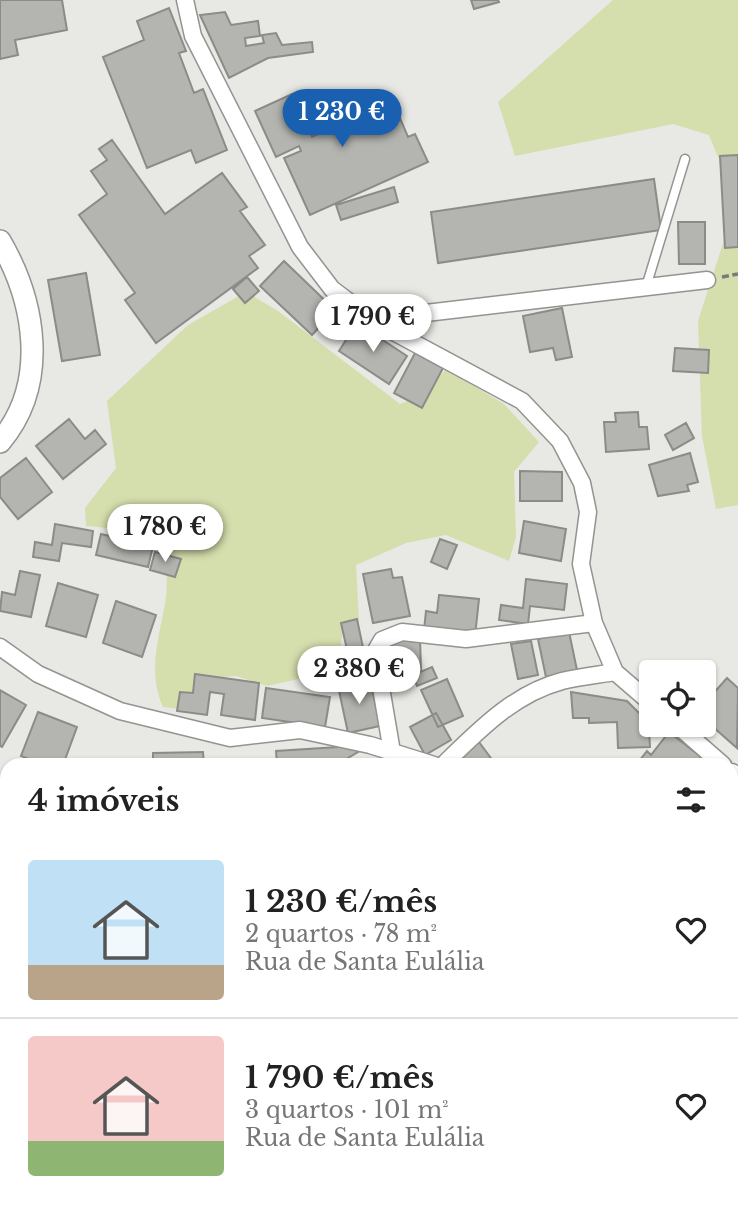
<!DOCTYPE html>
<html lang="pt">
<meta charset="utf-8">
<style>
body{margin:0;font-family:"Libre Baskerville",serif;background:#f6f6f6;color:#222;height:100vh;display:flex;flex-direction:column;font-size:26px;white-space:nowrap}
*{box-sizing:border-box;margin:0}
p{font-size:23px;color:#767676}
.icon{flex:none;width:38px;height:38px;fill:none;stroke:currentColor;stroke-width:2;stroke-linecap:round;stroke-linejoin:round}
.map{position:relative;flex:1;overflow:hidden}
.drawer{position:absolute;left:0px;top:758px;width:738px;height:450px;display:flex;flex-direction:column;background:#fff;border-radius:21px 21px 0 0;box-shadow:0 2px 5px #0004}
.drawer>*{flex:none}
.controls{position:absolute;left:639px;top:660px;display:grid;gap:14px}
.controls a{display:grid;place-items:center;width:77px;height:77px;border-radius:7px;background:#fff;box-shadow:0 2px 5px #0004;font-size:35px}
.price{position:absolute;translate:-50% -60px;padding:0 16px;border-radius:24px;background:#fff;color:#222;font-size:23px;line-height:46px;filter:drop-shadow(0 2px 4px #0008)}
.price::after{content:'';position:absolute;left:50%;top:42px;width:21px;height:16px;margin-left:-10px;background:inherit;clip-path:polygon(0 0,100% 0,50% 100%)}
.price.on{background:#1961b0;color:#fff}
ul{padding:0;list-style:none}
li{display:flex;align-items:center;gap:21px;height:175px;padding:0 28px}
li+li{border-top:2px solid #e0e0e0}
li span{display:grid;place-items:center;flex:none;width:196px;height:140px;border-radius:7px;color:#555}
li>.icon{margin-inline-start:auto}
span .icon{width:84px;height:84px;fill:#fffc;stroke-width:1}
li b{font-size:30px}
h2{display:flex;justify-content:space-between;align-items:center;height:84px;padding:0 28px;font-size:30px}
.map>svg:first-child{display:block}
.green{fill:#d5dead}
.building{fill:#b4b4b0;stroke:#8b8c88;stroke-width:2}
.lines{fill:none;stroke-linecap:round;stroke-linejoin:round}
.service-casing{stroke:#93938f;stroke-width:11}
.minor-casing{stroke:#93938f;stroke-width:19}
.tertiary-casing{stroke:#93938f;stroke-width:24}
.path{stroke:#7a7a77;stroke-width:3.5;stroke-dasharray:7 3.5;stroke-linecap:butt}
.service{stroke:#fff;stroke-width:8}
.minor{stroke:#fff;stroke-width:16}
.tertiary{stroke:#fff;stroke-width:21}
</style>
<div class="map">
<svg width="738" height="1206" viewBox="0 0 738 1206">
<rect width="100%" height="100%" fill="#e8e8e4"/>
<path class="green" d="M613 0H738V178L718 157 709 135 673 124 515 156 498 102Z
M738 197V505L716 509 702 436 698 321Z
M246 292 278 311 400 404 423 395 446 369 504 404 539 442 514 472 516 537 509 561 446 535 406 543 356 565 359 621 344 625 340 649 298 679 267 686 236 676 207 678 180 709 163 707C138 651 182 599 161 556 157 547 147 538 140 531L86 526 85 508 116 468 107 401 188 325Z"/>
<path class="building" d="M0 0H62L67 30 15 40 18 55 0 59Z
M471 0H498L499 2 474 9Z
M169 8 186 51 179 53 194 93 203 89 227 150 196 163 191 150 147 168 103 57 144 40 137 21Z
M225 12 231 25 258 21 260 36 245 38 246 46 264 43 262 35 276 33 282 45 312 42 313 52 268 58 229 78 200 15Z
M371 93 376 104 391 97 408 137 415 134 428 162 310 215 284 158 301 151 299 146 276 157 255 111 292 94 312 137 329 129 325 119 360 103 358 99Z
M112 140 165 214 222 173 247 207 240 211 265 245 249 256 258 268 156 343 125 300 135 293 79 215 107 194 91 171 107 160 99 149Z
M738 155V247L725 248 720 156Z
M654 179 661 230 438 263 431 212Z
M394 187 398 202 341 220 336 205Z
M678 222H705V264H679Z
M284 261 335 310 312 335 260 286Z
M86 273 100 355 62 361 48 280Z
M247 277 259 291 245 303 233 289Z
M562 308 572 357 556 360 553 348 530 352 523 316Z
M357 323 407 356 389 384 339 351Z
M675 348 709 350 708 373 673 371Z
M415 353 443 368 422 408 394 393Z
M638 412 639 427H647L649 449 606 452 604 422H616L615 413Z
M69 419 85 439 95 430 106 444 63 479 36 446Z
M686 423 694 438 673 450 665 435Z
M690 453 698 482 687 485 689 491 658 496 649 465Z
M26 458 52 492 18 519 0 497V478Z
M520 471 562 472V501H520Z
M524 521 566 529 561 561 519 553Z
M55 524 93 531 91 547 62 543 59 561 33 557 35 542 52 545Z
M101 534 153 546 148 567 96 555Z
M440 539 457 545 447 569 431 562Z
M155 552 181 559 175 577 150 570Z
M391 569 393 578 402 577 410 616 373 623 363 574Z
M20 571 40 575 31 617 0 611 2 592 15 595Z
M526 579 567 584 564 610 530 606 528 624 499 620 501 605 523 608Z
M58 583 98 595 86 637 46 626Z
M439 595 479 599 475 636 424 630 426 611 437 613Z
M116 601 156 615 142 657 103 643Z
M357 619 369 676 322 686 319 669 350 663 341 623Z
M569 632 577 670 546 677 538 639Z
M420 637 421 671H399V664H386L385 638Z
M531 641 538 675 518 679 511 644Z
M432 667 437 678 417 686 413 675Z
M195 674 259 683 255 720 221 715 224 694 210 692 207 715 177 711 180 692 193 693Z
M727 678 738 688 737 748 704 719V704Z
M370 679 380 726 348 733 338 686Z
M447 679 463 716 438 727 421 690Z
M266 688 330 697 325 727 262 718Z
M0 690 26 705 2 747 0 746Z
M571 692 627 701 656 730H649L650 747 618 748 617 722 589 723V718H573Z
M38 712 77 727 63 765H43L21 756Z
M436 713 451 740 425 755 410 727Z
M669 732 701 757 696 765H636L647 751 651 755Z
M479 742 496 765H459L455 759Z
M370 745 343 761V765H277L276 751Z
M203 752 204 765H153V753Z
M738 803V892L732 877V806Z
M7 875V907L0 909V877Z
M7 973V1050L0 1053V977Z
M732 1021 738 1026V1067L732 1063Z
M6 1158 7 1200H26L28 1206H0V1162Z"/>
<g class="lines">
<defs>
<path id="service" d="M646 287 685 159"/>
<path id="minor" d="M185 0 193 36 300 247 332 289 377 323 522 401 560 441 582 483 588 512 581 564 594 623 615 672 651 703
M377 323 392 317 707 280
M0 647 38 674 120 711 230 738 300 730 370 745 434 765
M676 724 723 765
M392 752 375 652 382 640 402 632 466 639 594 623
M443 765C478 731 513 694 562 681 579 677 597 675 615 672
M732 772 738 777
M732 1014 738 1016
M0 1094 7 1093"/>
<path id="tertiary" d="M0 241C36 303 49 384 0 442"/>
</defs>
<use href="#service" class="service-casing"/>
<use href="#minor" class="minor-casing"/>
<use href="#tertiary" class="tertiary-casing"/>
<path class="path" d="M722 277 738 274"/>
<use href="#service" class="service"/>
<use href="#minor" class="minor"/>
<use href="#tertiary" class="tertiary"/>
</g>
</svg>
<div class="controls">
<a><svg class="icon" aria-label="locate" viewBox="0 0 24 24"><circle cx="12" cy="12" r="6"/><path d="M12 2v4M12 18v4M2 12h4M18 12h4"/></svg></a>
</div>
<b class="price on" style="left:342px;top:149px">1 230 €</b>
<b class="price" style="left:373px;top:354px">1 790 €</b>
<b class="price" style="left:165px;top:564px">1 780 €</b>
<b class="price" style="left:359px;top:706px">2 380 €</b>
<section class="drawer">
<h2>4 imóveis<svg class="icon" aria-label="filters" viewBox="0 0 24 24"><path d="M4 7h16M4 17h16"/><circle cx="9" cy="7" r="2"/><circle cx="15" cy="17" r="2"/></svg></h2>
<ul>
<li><span style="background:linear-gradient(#bfe0f5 75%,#b9a48a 0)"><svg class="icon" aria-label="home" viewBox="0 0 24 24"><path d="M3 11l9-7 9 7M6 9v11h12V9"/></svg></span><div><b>1 230 €/mês</b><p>2 quartos · 78 m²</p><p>Rua de Santa Eulália</p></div><svg class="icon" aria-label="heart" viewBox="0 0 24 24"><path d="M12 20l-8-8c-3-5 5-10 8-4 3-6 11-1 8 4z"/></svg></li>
<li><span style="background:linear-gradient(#f6c9c9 75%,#8fb573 0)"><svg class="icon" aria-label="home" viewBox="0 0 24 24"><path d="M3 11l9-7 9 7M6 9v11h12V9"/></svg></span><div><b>1 790 €/mês</b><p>3 quartos · 101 m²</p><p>Rua de Santa Eulália</p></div><svg class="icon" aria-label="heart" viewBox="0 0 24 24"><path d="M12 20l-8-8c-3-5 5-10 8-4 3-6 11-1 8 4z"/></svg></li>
</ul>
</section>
</div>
